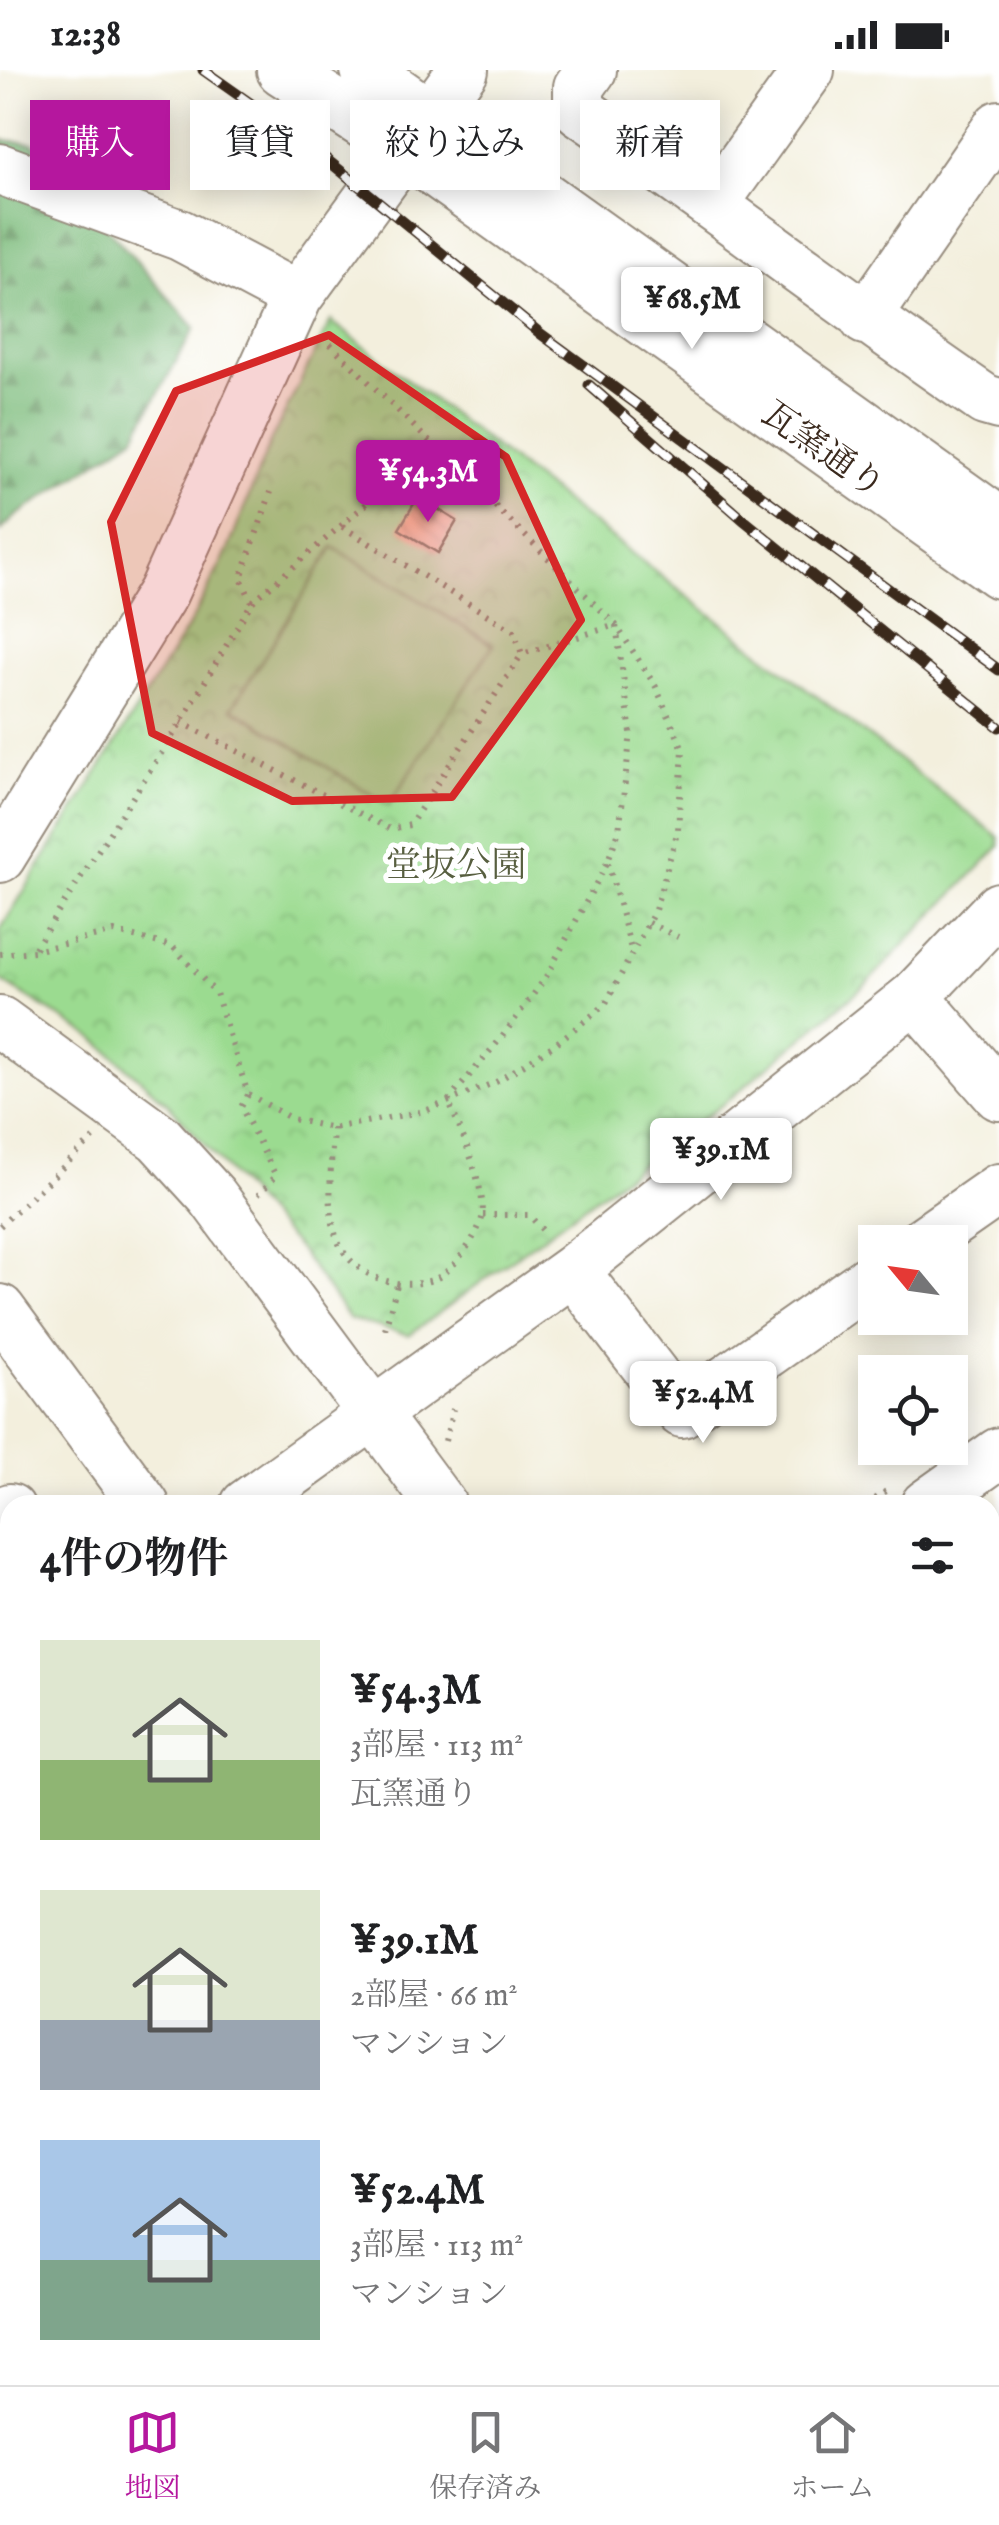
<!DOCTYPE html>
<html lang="ja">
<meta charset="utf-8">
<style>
body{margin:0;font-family:"IM FELL English","Noto Serif JP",serif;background:#f6f6f6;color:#202124;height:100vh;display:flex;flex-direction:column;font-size:38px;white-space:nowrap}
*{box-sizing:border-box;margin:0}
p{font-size:32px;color:#757577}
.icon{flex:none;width:55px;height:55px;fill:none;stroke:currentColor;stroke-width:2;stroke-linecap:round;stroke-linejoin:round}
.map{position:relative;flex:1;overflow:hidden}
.sheet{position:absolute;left:0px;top:1425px;width:1000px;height:890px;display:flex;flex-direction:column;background:#fff;border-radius:30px 30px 0 0;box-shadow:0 5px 25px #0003}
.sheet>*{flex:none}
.top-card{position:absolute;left:30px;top:30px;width:940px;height:90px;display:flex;gap:20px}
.needle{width:65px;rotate:299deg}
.fabs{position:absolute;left:858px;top:1155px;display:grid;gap:20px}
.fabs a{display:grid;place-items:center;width:110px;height:110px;border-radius:0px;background:#fff;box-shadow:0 5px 25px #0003;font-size:50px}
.price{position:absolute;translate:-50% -85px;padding:0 22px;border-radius:10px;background:#fff;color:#222;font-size:32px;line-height:65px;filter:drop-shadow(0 2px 5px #0008)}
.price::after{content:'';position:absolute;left:50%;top:60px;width:30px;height:22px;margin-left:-15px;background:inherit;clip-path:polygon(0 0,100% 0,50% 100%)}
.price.selected{background:#b5179e;color:#fff}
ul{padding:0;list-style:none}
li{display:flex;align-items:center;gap:30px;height:250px;padding:0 40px}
li span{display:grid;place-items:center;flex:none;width:280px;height:200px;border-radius:0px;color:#555}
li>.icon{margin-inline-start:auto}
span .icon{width:120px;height:120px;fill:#fffc;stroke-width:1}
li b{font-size:42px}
h2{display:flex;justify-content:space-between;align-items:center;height:120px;padding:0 40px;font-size:42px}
.pill{padding:0 35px;border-radius:0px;background:#fff;box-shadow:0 5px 25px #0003;font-size:35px;line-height:90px}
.pill.selected{background:#b5179e;color:#fff}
.status{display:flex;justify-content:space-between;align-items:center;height:70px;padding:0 50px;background:#fff;direction:ltr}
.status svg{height:28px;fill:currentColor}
.tab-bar{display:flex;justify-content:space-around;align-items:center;height:140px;border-top:2px solid #e0e0e0;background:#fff;font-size:28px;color:#757577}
.tab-bar a{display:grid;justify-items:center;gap:5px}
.tab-bar .selected{color:#b5179e}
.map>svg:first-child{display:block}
.forest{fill:url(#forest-firs);stroke:#5c724c;stroke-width:2.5}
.park{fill:url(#park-crowns);stroke:#6b8257;stroke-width:2.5}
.pitch{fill:#9bdb90;stroke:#6b8257;stroke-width:2.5}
.building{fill:url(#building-back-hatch)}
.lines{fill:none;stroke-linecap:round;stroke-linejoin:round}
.minor-casing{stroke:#978c7e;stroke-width:54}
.path{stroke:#978c7e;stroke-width:6;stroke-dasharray:2.5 8;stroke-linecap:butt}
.minor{stroke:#fff;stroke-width:50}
.rail-casing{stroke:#3b2a1e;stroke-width:11}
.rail{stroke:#fff;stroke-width:8;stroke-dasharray:22;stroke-linecap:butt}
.marked{fill:#d62828;fill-opacity:0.2;stroke:#d62828;stroke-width:8;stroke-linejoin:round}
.labels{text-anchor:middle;stroke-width:10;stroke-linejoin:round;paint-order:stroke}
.street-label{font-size:35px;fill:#3b2a1e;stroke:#fff}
.park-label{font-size:35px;fill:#585f40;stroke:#fff}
</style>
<div class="status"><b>12:38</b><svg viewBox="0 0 49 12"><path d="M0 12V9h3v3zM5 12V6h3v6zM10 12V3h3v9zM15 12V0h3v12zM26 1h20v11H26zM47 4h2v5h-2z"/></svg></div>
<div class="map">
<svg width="999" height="2315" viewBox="0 0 999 2315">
<defs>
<pattern id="forest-firs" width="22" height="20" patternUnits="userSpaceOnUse" patternTransform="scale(2.5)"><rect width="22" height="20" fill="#7cbb7a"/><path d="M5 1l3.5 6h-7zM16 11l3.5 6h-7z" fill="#679863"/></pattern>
<pattern id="park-crowns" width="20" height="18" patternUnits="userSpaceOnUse" patternTransform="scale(2.5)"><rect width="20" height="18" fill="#9bdb90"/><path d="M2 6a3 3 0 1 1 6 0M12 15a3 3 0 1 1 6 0" fill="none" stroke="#86bc7c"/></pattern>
<pattern id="building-back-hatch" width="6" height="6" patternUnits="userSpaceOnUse" patternTransform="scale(2.5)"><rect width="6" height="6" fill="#ee9f79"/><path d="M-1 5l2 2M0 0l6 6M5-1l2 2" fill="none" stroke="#c28263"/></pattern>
</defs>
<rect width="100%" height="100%" fill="#fff"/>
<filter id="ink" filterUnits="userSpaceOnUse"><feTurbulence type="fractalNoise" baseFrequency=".01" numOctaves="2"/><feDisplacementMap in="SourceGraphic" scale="20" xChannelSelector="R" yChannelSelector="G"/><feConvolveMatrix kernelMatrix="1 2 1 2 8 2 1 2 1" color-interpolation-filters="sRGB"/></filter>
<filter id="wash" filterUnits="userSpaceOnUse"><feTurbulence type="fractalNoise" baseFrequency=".0048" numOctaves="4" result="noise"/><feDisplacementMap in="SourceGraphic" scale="40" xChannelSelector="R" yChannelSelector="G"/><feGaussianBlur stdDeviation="2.25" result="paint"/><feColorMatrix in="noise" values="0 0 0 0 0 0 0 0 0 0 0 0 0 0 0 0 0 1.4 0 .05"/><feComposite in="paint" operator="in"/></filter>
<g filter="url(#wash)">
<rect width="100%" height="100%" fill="#f3efdd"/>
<path class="forest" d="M0 70 33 73 195 258 134 367 16 446 0 461Z"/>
<path class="park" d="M331 251 999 767V777L864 916 731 1028 409 1265 349 1249 300 1181 167 1033 95 969 0 910V860L192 550 228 480 270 372Z"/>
<path class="pitch" d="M333 477 493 575 389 735 232 638Z"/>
<g id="blocks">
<path class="building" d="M418 427 457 451 438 483 399 459Z
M999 1840V1906L990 1894V1847Z"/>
</g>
</g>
<g filter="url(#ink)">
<use href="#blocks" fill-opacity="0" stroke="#978c7e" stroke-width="2.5"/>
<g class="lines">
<defs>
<path id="minor" d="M282 0 405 80 999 503
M366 0 999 452
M591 0 579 17V40C716 135 847 236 985 330L999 334
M0 99 180 165 297 227
M713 134 809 0
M865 249 999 56
M0 787 163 522 297 227 463 0
M914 927 999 1025
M0 952 159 1068 212 1126 441 1435
M923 1172 999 1119
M573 1200 682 1342 875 1206
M0 1240 144 1435
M246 1435 573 1200 914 927 999 838
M926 1435 999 1383
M0 1446 10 1439
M990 1593 999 1587
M0 1676 10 1668
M990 1805 999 1798
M0 1918 10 1910
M0 2152 10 2145
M990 2178 999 2189
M990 2228 999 2222
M0 2301 10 2294
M158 2315 172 2305
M402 2315 415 2305
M795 2315 809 2305
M874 2315 887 2305"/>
</defs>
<use href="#minor" class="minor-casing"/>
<path class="path" d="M252 532 241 508 271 422
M181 652 390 759 410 755 522 584 514 561 341 456
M608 793 632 883
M648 853 678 867
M35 878 177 659 252 532 434 376
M0 884 34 881 114 862 172 876 216 923 248 1024 292 1049 333 1058 425 1041 496 1012 554 975 605 935 655 840 678 760 683 679 656 617 616 555 324 268
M248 1025 241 1037 276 1106 258 1125
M333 1058C332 1091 324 1151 342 1179 360 1210 406 1222 437 1208 453 1201 478 1165 482 1148 488 1125 459 1054 448 1031L502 967 546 907 607 793 619 761 631 663 616 555 522 584
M483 1145H529L546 1164
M0 1156 94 1068
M385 1259 397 1215
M445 1371 453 1339
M867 1435 886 1421"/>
<use href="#minor" class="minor"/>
<defs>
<path id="rail" d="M203 0 304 71 541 264 999 600
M589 315 745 451 999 657"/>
</defs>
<use href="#rail" class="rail-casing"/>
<use href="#rail" class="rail"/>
</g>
</g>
<path class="marked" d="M329 265 506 387 581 550 452 727 292 731 152 663 111 452 176 321Z"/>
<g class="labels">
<g class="street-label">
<text transform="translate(824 379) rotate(35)" y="12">瓦窯通り</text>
</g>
<g class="park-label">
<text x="456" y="806">堂坂公園</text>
</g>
</g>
</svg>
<div class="fabs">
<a><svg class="needle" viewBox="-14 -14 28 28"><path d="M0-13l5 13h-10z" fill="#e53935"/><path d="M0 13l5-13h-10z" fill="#757577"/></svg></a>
<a><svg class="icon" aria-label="locate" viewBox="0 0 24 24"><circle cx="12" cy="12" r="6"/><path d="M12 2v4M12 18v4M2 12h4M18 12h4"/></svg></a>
</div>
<b class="price" style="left:692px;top:282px">¥68.5M</b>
<b class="price selected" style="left:428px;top:455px">¥54.3M</b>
<b class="price" style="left:721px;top:1133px">¥39.1M</b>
<b class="price" style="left:703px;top:1376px">¥52.4M</b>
<div class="top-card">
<a class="pill selected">購入</a>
<a class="pill">賃貸</a>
<a class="pill">絞り込み</a>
<a class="pill">新着</a>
</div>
<section class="sheet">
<h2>4件の物件<svg class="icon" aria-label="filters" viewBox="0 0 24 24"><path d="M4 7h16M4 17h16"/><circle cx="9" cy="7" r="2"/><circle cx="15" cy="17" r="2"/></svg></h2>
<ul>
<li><span style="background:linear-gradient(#dfe7d0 60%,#8fb573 0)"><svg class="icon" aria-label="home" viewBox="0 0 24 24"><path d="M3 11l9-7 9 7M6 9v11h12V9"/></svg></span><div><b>¥54.3M</b><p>3部屋 · 113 m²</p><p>瓦窯通り</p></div></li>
<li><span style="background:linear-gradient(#dfe7d0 65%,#9aa5b1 0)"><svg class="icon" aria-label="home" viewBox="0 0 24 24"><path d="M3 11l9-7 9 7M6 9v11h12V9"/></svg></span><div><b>¥39.1M</b><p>2部屋 · 66 m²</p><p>マンション</p></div></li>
<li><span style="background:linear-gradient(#a9c7e8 60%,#7fa58c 0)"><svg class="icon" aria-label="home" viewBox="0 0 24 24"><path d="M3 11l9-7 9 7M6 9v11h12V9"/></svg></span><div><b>¥52.4M</b><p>3部屋 · 113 m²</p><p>マンション</p></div></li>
</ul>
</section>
</div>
<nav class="tab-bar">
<a class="selected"><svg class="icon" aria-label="map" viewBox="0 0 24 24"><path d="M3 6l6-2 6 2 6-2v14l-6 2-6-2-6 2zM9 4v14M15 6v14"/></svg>地図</a>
<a><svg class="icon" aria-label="saved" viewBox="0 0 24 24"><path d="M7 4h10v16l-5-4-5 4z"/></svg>保存済み</a>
<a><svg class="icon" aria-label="home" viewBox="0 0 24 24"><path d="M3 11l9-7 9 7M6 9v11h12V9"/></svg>ホーム</a>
</nav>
